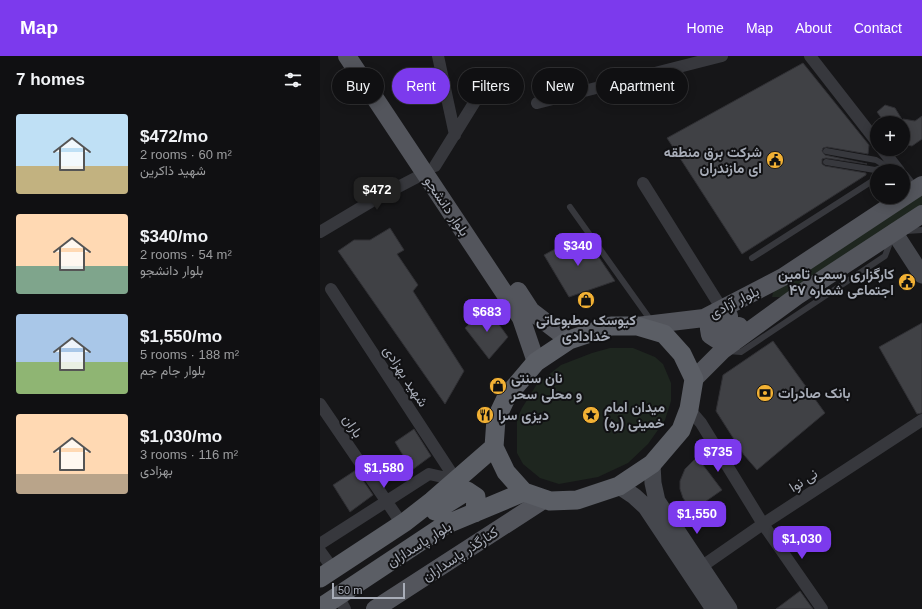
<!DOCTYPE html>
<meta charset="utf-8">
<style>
body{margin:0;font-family:Helvetica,Vazirmatn,sans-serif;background:#19191b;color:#f1f3f6;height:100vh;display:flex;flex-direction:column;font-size:15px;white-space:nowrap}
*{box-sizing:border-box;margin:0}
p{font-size:13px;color:#9c9d9f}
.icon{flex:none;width:22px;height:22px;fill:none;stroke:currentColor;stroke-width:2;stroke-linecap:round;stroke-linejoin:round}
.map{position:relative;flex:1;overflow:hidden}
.details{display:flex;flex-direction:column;background:#101012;width:320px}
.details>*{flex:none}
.hud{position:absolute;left:12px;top:12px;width:380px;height:36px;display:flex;gap:8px}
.fabs{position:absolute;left:550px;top:60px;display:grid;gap:8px}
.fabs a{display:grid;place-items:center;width:40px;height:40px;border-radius:50%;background:#101012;box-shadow:0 2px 10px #0003,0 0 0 1px #303032;font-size:20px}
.scale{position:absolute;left:12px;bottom:10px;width:73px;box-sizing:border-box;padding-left:4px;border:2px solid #a8adb8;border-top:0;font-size:11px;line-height:14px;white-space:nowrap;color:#a8adb8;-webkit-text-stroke:3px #111113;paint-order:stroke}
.price{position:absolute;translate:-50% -34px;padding:0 9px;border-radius:8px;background:#7c3aed;color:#fff;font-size:13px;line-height:26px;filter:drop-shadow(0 1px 2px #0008)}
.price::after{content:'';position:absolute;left:50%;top:24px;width:12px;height:9px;margin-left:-6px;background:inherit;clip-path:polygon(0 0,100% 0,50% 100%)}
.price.selected{background:#222;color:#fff}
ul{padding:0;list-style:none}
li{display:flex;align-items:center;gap:12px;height:100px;padding:0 16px}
li span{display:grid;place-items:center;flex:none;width:112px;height:80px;border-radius:4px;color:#555}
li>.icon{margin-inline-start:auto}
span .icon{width:48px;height:48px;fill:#fffc;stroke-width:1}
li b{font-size:17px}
h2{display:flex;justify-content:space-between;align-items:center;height:48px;padding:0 16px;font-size:17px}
.chip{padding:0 14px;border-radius:18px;background:#101012;box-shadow:0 2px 10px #0003,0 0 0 1px #303032;font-size:14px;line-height:36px}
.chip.selected{background:#7c3aed;color:#fff}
header{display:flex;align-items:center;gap:24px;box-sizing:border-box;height:56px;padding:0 20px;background:#7c3aed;color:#fff}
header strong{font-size:19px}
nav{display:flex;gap:22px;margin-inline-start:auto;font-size:14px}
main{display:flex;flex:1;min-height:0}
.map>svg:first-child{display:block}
.green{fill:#1e261f}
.building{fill:#404145;stroke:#303034}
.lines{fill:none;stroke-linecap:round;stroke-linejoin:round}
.service{stroke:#37383d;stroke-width:6}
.minor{stroke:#37383d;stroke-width:12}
.secondary{stroke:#45474d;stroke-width:17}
.primary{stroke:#53555c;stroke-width:18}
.trunk{stroke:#5b5e65;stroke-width:19}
.labels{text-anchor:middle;stroke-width:4;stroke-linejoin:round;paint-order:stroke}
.poi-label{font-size:14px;font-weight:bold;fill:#a8adb8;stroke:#111113;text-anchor:start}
.street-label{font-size:14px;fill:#a8adb8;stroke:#111113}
</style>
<header>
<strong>Map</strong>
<nav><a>Home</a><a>Map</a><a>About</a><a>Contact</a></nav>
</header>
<main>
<section class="details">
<h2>7 homes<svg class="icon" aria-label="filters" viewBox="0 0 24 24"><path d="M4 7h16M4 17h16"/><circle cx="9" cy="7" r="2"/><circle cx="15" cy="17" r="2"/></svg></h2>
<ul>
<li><span style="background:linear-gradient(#bfe0f5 65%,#c2b280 0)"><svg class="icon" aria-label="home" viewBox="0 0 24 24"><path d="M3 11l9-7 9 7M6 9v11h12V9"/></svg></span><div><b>$472/mo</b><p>2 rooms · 60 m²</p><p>شهید ذاکرین</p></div></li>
<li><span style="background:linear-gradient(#ffd9b3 65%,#7fa58c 0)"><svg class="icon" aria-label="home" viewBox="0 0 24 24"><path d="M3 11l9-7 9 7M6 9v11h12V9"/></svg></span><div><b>$340/mo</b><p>2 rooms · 54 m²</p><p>بلوار دانشجو</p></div></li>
<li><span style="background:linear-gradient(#a9c7e8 60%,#8fb573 0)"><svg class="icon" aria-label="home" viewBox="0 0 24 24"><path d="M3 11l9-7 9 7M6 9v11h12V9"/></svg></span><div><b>$1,550/mo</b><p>5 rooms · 188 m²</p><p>بلوار جام جم</p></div></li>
<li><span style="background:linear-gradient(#ffd9b3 75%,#b9a48a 0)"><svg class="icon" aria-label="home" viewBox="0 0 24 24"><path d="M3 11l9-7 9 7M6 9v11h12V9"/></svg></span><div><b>$1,030/mo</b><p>3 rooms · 116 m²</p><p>بهزادی</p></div></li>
</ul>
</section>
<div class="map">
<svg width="602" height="553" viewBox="0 0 602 553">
<rect width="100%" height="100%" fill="#161618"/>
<path class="green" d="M602 134V151L462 241H452L454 233Z
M290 292H313L335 301 343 308 351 327V345L345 364 328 388 308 407 278 421 239 428 220 422 203 408 197 397V363L202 352 217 328 241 309 272 297Z"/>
<path class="building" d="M483 7 549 89 548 98 507 91 503 92 502 95 505 99 547 108 506 102 502 103V108L505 110 546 117V119L422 198 347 82Z
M565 49 575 52 583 65V63L595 65 602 60V83L592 90 583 88V67H565L557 56Z
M70 172 84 194 77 198 98 229 93 235 144 315 125 348 18 195 34 184H50Z
M263 178 295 225 249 241 224 199Z
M167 252 188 281 169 303 145 272Z
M602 267V357L597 358 559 291Z
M453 285 505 357 437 414 424 399 396 355 403 319Z
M94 373 111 400 92 414 75 386Z
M377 401 402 434 372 455 363 442 360 433V425L365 413Z
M36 414 53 439 30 456 13 429Z
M480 535 493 553H456Z"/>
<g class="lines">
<path class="service" d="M506 95 556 104 566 110H574
M506 106 555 114 566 110
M250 151 332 266
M586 175 602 174
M432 202 557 122
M408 295 421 296 565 200 571 184"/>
<path class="minor" d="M118 0 135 79
M490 0 557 86
M217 47 402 0
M562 93 579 115
M115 110 167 26
M583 120 594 134
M323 127 402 253
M0 176 57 142 105 117
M11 233 136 424
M0 348 82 468
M369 353 381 367 443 468 502 553
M0 488 109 418 136 424
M0 495 13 513
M381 511 443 468 602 364
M18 540 25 553"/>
<path class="secondary" d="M574 176 602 219
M332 408 333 427 337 445 409 553
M299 430 314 440 326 451 394 553"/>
<path class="primary" d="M27 0 201 262 216 306
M198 235 211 255 249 284
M409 260 391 271 389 273 390 279 396 283H399L419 270
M317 270 384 262 463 221 602 129
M374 323 403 294 477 240 602 158
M55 553 225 443"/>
<path class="trunk" d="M291 270H317L344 278 362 298 374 323 369 353 361 374 332 408 299 430 257 444 230 445 204 436 186 416 174 391 176 363 187 340 216 306 249 284Z
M115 455 147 435 156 441 155 457
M0 522 85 466 112 445 174 391
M0 552 125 469 204 436"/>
</g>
<defs>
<symbol id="civic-disc" viewBox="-11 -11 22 22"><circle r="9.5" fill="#f2b134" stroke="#111113"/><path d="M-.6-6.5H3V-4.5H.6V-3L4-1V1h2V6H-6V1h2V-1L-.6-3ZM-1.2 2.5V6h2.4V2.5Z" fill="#111"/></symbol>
<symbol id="shop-disc" viewBox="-11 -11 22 22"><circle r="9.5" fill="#f2b134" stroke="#111113"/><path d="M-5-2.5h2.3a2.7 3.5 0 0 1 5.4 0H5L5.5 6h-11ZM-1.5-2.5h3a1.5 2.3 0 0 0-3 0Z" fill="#111"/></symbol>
<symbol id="bank-disc" viewBox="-11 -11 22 22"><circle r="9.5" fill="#f2b134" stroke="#111113"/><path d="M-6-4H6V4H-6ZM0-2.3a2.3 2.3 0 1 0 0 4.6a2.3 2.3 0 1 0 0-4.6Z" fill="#111"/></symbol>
<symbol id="restaurant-disc" viewBox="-11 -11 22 22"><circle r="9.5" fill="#f2b134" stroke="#111113"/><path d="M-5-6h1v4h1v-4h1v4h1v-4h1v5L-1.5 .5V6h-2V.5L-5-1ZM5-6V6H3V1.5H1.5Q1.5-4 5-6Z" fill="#111"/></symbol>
<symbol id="sight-disc" viewBox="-11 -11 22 22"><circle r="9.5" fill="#f2b134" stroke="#111113"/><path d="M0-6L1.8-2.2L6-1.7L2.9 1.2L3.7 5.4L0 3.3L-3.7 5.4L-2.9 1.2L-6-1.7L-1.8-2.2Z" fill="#111"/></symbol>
</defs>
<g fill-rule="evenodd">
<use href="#civic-disc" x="445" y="94" width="20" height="20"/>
<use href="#civic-disc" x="577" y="216" width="20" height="20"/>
<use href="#shop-disc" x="256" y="234" width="20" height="20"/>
<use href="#shop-disc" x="168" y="320" width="20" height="20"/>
<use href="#bank-disc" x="435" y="327" width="20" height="20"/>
<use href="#restaurant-disc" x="155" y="349" width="20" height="20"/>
<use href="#sight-disc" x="261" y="349" width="20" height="20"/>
</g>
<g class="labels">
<g class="poi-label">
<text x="442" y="101" text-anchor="end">شرکت برق منطقه<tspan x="442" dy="16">ای مازندران</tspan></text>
<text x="574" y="223" text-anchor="end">کارگزاری رسمی تامین<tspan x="574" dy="16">اجتماعی شماره ۴۷</tspan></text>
<text x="266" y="269" text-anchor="middle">کیوسک مطبوعاتی<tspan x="266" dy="16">خدادادی</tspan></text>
<text x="191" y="327">نان سنتی<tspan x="191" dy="16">و محلی سحر</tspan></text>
<text x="458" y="342">بانک صادرات</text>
<text x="284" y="356">میدان امام<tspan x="284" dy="16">خمینی (ره)</tspan></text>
<text x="178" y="364">دیزی سرا</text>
</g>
<g class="street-label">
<text transform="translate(127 150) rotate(56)" y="5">بلوار دانشجو</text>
<text transform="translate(414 246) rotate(-27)" y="5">بلوار آزادی</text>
<text transform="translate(86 320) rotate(57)" y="5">شهید بهزادی</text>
<text transform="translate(33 370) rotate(56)" y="5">باران</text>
<text transform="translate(483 424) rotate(-33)" y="5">نی نوا</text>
<text transform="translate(99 488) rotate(-32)" y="5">بلوار پاسداران</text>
<text transform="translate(140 498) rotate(-33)" y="5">کنارگذر پاسداران</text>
</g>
</g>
</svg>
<div class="fabs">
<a>+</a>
<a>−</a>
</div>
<div class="scale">50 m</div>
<b class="price selected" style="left:57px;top:155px">$472</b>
<b class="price" style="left:258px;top:211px">$340</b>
<b class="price" style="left:167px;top:277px">$683</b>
<b class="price" style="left:398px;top:417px">$735</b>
<b class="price" style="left:64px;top:433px">$1,580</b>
<b class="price" style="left:377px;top:479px">$1,550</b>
<b class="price" style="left:482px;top:504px">$1,030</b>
<div class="hud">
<a class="chip">Buy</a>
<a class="chip selected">Rent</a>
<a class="chip">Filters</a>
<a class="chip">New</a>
<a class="chip">Apartment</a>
</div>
</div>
</main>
